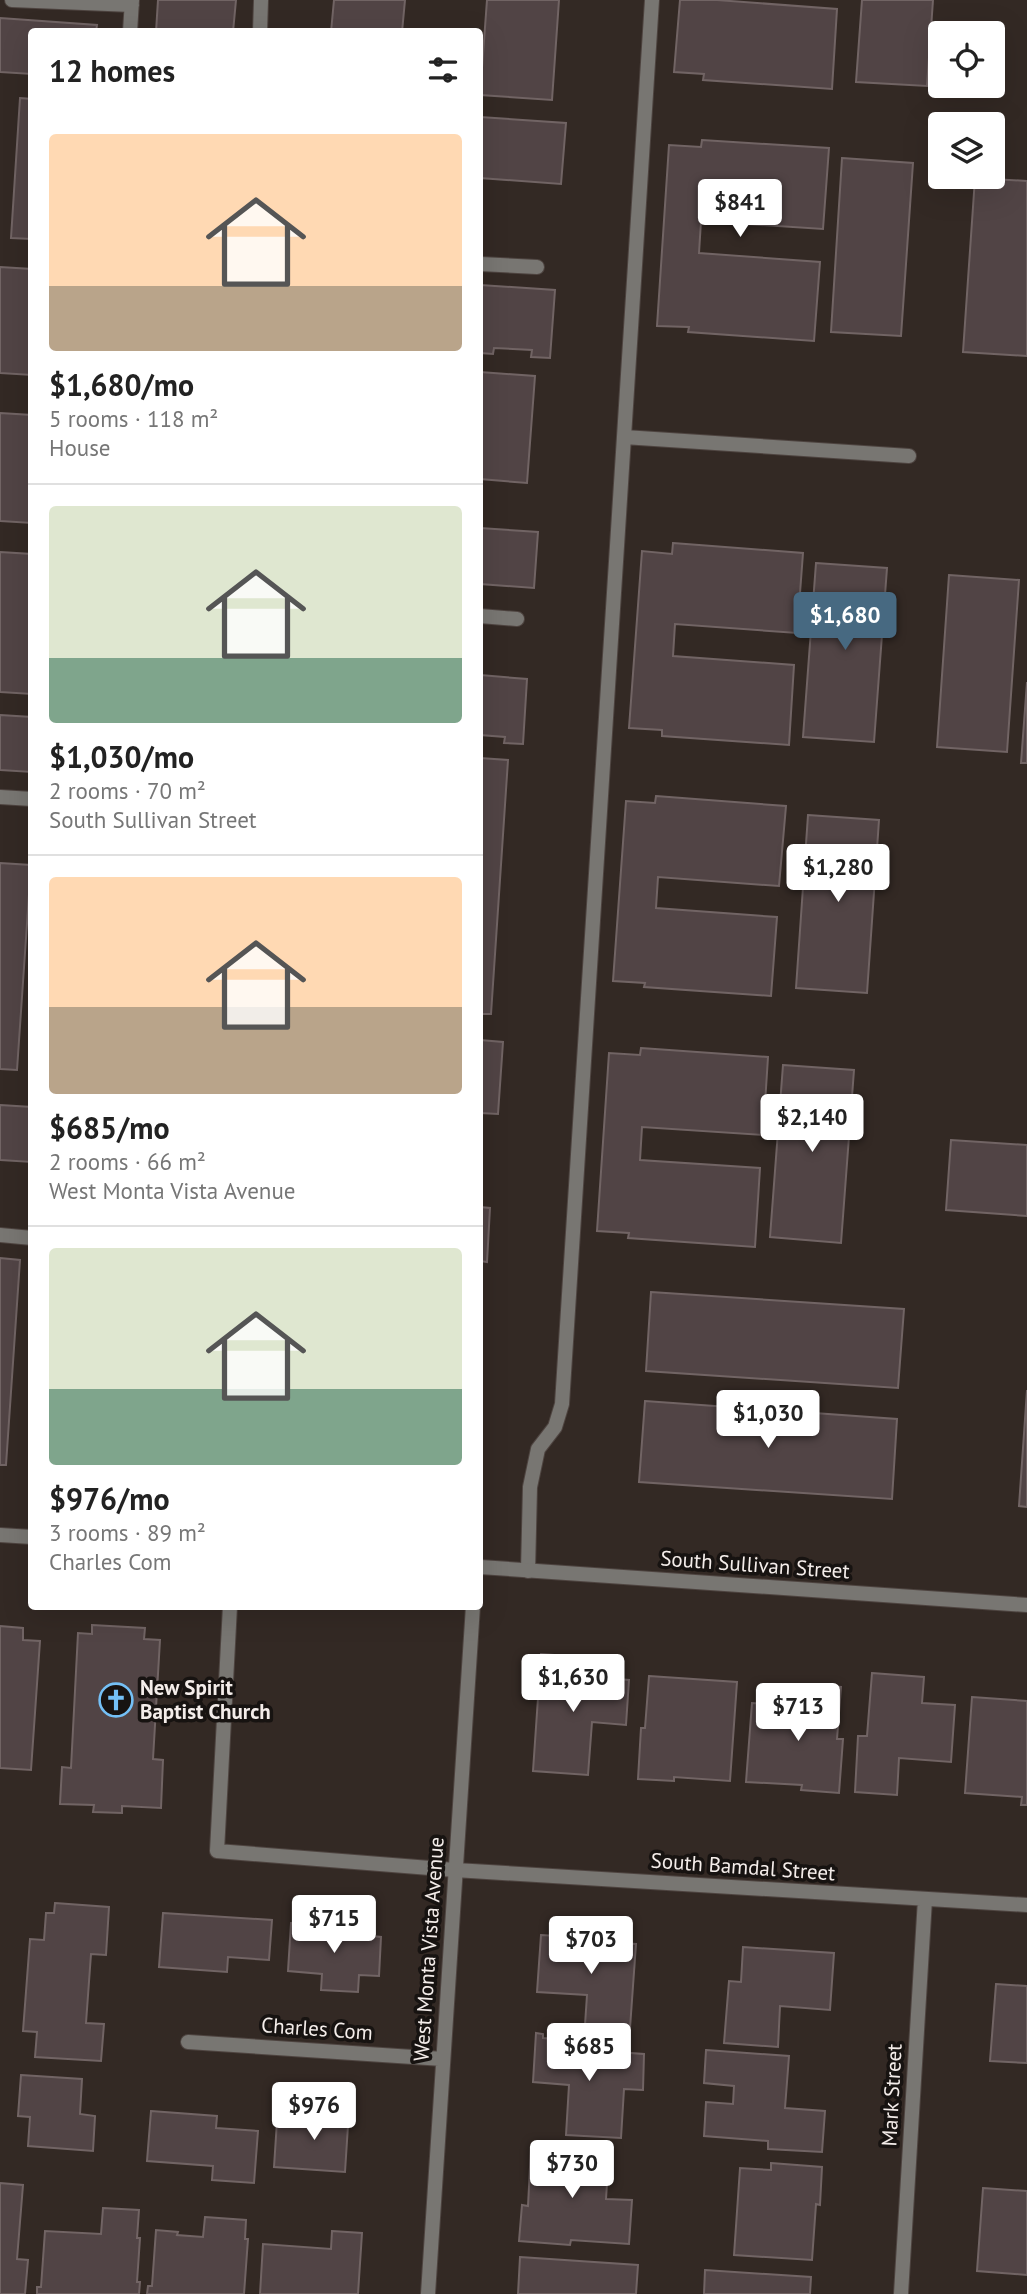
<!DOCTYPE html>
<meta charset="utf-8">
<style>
body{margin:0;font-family:"PT Sans",sans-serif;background:#f2f2f2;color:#222;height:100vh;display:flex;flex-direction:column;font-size:26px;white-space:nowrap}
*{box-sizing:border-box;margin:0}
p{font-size:23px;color:#767676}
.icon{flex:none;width:38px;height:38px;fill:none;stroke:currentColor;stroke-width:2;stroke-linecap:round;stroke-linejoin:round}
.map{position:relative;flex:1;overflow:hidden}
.details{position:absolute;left:28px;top:28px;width:455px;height:1582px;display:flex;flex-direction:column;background:#fff;border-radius:7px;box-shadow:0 7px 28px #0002}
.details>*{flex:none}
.buttons{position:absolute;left:928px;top:21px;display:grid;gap:14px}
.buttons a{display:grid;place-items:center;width:77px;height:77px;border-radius:7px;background:#fff;box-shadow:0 7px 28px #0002;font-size:35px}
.price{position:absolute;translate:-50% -60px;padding:0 16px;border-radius:7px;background:#fff;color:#222;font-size:23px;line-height:46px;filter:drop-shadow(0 2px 4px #0008)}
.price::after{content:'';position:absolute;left:50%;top:42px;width:21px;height:16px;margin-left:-10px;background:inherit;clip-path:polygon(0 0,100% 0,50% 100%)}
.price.active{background:#476981;color:#fff}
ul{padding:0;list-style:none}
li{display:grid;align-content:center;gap:14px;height:371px;padding:0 21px}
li+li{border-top:2px solid #e0e0e0}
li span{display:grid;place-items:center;height:217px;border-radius:7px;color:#555}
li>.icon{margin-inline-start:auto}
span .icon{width:126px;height:126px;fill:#fffc;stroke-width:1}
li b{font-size:30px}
h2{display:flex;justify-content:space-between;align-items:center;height:84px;padding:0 21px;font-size:30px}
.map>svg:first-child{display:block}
.building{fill:#514445;stroke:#716464;stroke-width:2}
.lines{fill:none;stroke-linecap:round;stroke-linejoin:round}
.service-casing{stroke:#4e4440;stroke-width:16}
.minor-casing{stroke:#4e4440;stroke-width:16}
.tertiary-casing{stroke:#4e4440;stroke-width:16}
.service{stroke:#787672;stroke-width:14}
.minor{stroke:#787672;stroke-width:14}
.tertiary{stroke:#787672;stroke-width:14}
.labels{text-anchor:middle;stroke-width:7;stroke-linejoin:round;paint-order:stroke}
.street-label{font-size:21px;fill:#f4edea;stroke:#171311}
.poi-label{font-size:21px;font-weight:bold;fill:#f4edea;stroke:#171311;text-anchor:start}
</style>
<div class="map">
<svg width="1027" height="2294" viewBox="0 0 1027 2294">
<rect width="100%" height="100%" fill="#332924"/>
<path class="building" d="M158 0H236L233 32H156Z
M334 0H405L402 32H331Z
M487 0H559L552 100 480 95Z
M680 0H717L837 9 832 89 703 80 704 74 674 72Z
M862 0H933L927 86 856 82Z
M0 18 97 25 96 32H32V74L0 72Z
M20 98 32 99V239L11 238Z
M480 117 566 123 561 184 480 178Z
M702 140 829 148 823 229 701 221 699 253 820 262 814 341 688 332 689 327 657 326 669 145 701 147Z
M842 158 913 163 901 336 831 332Z
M975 178 1027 181V356L963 352Z
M0 267 32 269V375L0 373Z
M480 285 555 290 550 358 531 357 532 350 494 348 493 354 480 353Z
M480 372 535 376 527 483 480 479Z
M0 413 32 415V523L0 521Z
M480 528 538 532 534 588 480 584Z
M673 543 803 553 797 633 675 624 673 656 794 665 789 745 662 736V730L629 728 642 551 672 554Z
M0 552 32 554V694L0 692Z
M816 563 887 568 874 742 803 737Z
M949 575 1019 580 1007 752 937 747Z
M480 675 527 679 523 744 504 743 505 737 480 735Z
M1027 682V763H1021Z
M0 715 32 717V772L0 770Z
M480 758 508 760 491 1014H480Z
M656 796 786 806 779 886 658 877 656 908 777 917 771 996 644 987 645 983 613 981 626 801 655 803Z
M808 815 879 820 867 993 796 988Z
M0 863 31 865 17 1070 0 1069Z
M480 1040 503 1042 498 1114 480 1113Z
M641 1048 768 1057 763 1135 642 1127 640 1160 760 1168 755 1247 628 1238 629 1233 597 1231 609 1053 640 1055Z
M783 1065 854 1070 841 1243 770 1237Z
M0 1105 32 1107V1162L0 1160Z
M951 1140 1027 1145V1216L946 1210Z
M480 1207 490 1208 487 1262 480 1261Z
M0 1258 20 1260 6 1465H0Z
M651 1292 904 1309 898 1388 646 1371Z
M1027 1390V1507L1019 1506Z
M645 1401 897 1419 892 1499 639 1482Z
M92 1625 145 1628 144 1639 160 1640 153 1759 163 1760 161 1808 122 1806V1813L93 1812 94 1805 60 1804 62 1767 71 1768 78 1633 92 1634Z
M0 1626 23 1628V1640L40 1641 31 1770 0 1768Z
M541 1654 580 1657 579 1676 629 1680 626 1725 592 1722 588 1775 533 1771Z
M872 1673 924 1677 922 1703 955 1705 951 1762 899 1758 897 1795 855 1792 858 1736H867Z
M649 1676 737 1682 730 1781 674 1777V1781L638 1779 641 1728H645Z
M814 1685 841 1687 837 1739H843L839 1793 801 1790 802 1785 746 1782 752 1703 812 1707Z
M972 1697 1027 1701V1805H1021L1022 1797 965 1793Z
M55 1903 109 1907 106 1955 91 1954 86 2023 104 2024 101 2061 35 2057 37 2032 23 2031 30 1939 44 1940 46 1913H54Z
M163 1913 272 1920 269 1960 228 1957 227 1972 159 1967Z
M291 1923 362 1928V1935L381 1937 379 1976 359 1975 358 1992 321 1990 322 1974 288 1971Z
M541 1935 618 1940V1943L636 1944 630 2028 585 2025 587 1995 537 1992Z
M743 1947 834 1953 830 2010 780 2006 778 2047 724 2043 729 1981 741 1982Z
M996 1984 1027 1986V2063L990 2061Z
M536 2033 543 2034V2038L590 2042 589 2050 644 2054 643 2090 624 2089 621 2138 566 2135 569 2085 533 2082Z
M706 2050 789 2056 785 2108 825 2111 822 2152 768 2149V2141L704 2136 706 2102 733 2104 734 2086 704 2083Z
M21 2075 82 2079 80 2114 95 2116 93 2151 28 2146 30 2117 18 2116Z
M311 2108 349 2110 345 2172 274 2167 277 2121 310 2123Z
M151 2111 217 2116 216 2128 258 2131 254 2183 212 2180 213 2166 147 2161Z
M531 2148 609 2153 606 2199 632 2200 629 2244 571 2240 570 2245 519 2241 522 2205 528 2206Z
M771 2163 822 2167 820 2205 816 2204 812 2260 734 2255 740 2168 771 2170Z
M0 2183 23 2185 17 2259 28 2260 25 2294H0Z
M983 2188 1027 2191V2275L977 2271Z
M103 2208 139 2210 137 2238H140L137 2282H140L139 2294H37V2287H41L45 2231 101 2234Z
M205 2217 246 2220 245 2239H248L244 2294H147L148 2286H152L156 2230 178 2232 177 2235 203 2237Z
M332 2231 362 2233 358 2294H260L263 2244 331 2249Z
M520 2257 638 2265 636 2294H518Z
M705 2270 811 2277 810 2294H704Z"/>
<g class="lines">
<defs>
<path id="service" d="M12 0 132 5
M130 32 132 0
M260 32 261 0
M480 264 537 267
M624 437 909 456
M480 616 517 619
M0 797 32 799
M0 1235 32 1238
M528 1571 530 1487 538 1449 555 1427 562 1404 652 0
M230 1606 217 1851 455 1870"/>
<path id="minor" d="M455 1870 1027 1905
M188 2042 443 2059
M428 2294 473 1606
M901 2294 925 1899"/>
<path id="tertiary" d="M0 1535 32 1537
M480 1567 1027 1605"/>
</defs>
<use href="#service" class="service-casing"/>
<use href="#minor" class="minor-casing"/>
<use href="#tertiary" class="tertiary-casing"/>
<use href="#service" class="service"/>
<use href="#minor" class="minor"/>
<use href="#tertiary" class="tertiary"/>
</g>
<defs>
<symbol id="church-ring" viewBox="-11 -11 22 22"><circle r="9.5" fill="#171311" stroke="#74c0f6" stroke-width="1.5"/><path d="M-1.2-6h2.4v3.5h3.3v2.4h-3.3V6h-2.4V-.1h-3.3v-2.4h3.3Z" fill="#74c0f6"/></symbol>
</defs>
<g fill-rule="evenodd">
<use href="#church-ring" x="97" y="1681" width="38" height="38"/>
</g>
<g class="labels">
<g class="street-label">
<text transform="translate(755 1565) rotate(4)" y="7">South Sullivan Street</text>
<text transform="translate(743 1867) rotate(4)" y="7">South Bamdal Street</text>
<text transform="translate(429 1949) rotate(-86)" y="7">West Monta Vista Avenue</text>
<text transform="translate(317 2029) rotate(4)" y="7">Charles Com</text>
<text transform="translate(892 2095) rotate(-87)" y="7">Mark Street</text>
</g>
<g class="poi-label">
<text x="140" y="1695">New Spirit<tspan x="140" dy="24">Baptist Church</tspan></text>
</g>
</g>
</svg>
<div class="buttons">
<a><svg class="icon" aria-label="locate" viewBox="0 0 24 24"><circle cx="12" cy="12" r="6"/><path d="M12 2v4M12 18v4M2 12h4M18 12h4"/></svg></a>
<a><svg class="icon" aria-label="layers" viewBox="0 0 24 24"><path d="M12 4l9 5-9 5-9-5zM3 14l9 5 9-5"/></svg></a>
</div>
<b class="price" style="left:740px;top:239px">$841</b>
<b class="price active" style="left:845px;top:652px">$1,680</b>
<b class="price" style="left:838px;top:904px">$1,280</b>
<b class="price" style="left:812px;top:1154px">$2,140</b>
<b class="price" style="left:768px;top:1450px">$1,030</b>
<b class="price" style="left:573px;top:1714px">$1,630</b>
<b class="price" style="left:798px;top:1743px">$713</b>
<b class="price" style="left:334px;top:1955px">$715</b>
<b class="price" style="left:591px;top:1976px">$703</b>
<b class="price" style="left:589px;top:2083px">$685</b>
<b class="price" style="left:314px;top:2142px">$976</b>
<b class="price" style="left:572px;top:2200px">$730</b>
<section class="details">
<h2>12 homes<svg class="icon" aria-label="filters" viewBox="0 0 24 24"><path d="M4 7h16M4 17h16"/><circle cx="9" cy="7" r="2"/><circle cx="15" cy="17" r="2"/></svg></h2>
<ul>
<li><span style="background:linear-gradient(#ffd9b3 70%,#b9a48a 0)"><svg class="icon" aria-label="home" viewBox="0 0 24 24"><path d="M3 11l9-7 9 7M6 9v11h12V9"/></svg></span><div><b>$1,680/mo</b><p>5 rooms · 118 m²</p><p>House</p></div></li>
<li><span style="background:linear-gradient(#dfe7d0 70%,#7fa58c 0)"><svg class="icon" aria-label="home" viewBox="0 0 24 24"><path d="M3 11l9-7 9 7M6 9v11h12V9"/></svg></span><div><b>$1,030/mo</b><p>2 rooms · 70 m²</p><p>South Sullivan Street</p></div></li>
<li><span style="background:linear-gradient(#ffd9b3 60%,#b9a48a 0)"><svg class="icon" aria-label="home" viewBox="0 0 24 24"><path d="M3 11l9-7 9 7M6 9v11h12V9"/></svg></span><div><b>$685/mo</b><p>2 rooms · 66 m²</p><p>West Monta Vista Avenue</p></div></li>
<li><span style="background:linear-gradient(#dfe7d0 65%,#7fa58c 0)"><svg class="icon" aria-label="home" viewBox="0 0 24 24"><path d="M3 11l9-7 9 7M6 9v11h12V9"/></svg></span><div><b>$976/mo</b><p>3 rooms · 89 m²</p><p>Charles Com</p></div></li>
</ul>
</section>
</div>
